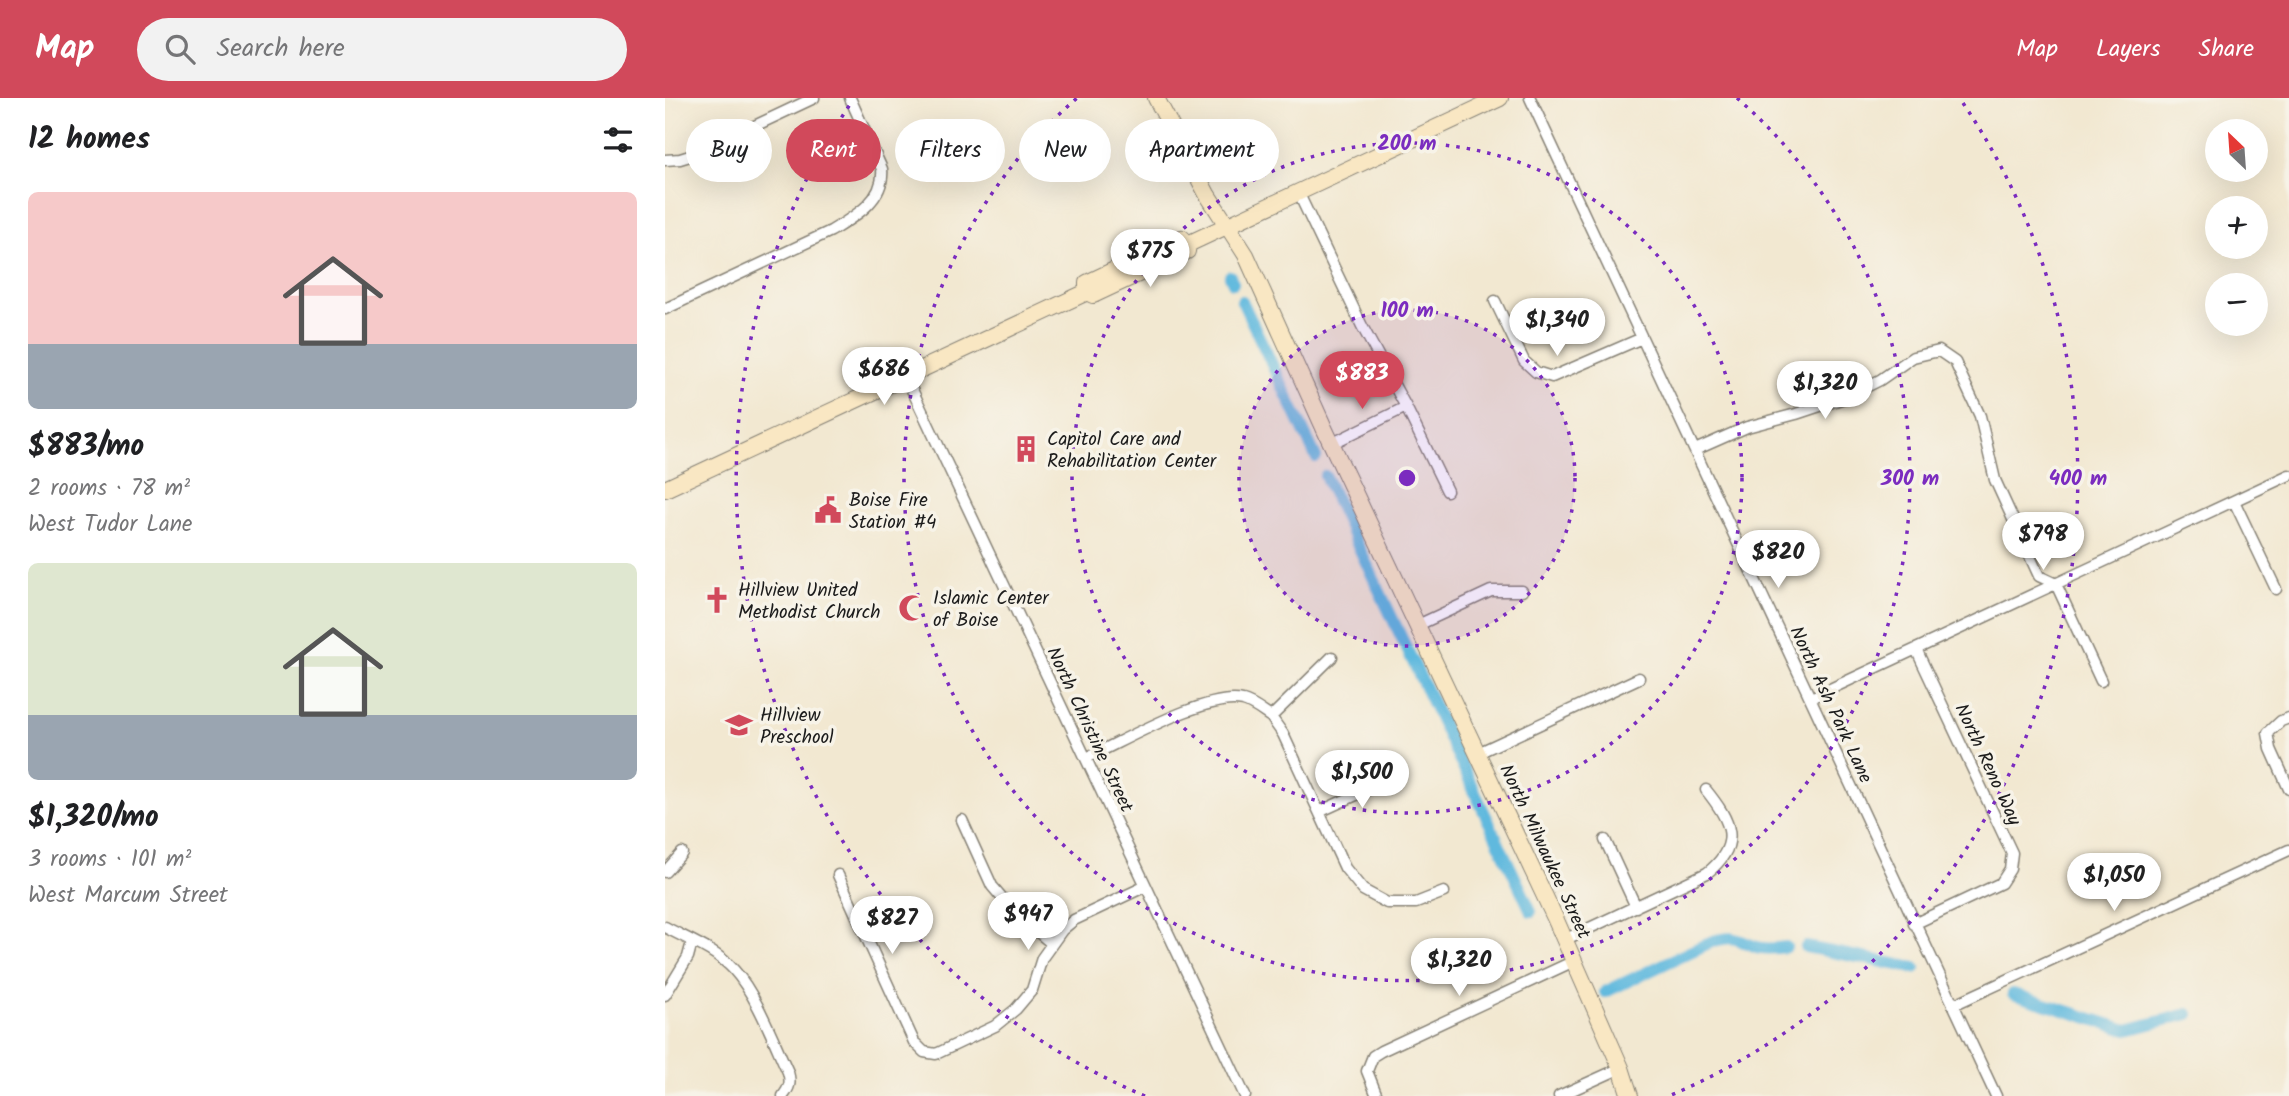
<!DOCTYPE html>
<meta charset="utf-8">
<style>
body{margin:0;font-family:Kalam,sans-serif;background:#f2f2f2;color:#202124;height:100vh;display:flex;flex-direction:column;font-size:26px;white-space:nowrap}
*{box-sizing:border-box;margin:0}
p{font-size:23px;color:#757577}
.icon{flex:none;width:38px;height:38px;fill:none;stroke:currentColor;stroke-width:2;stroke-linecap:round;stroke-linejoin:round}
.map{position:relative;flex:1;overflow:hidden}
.details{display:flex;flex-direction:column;background:#fff;width:665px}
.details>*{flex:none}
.guide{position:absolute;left:21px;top:21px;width:665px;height:63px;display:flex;gap:14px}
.needle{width:46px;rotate:335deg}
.tools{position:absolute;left:1540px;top:21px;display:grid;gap:14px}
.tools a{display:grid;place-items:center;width:63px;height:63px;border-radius:50%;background:#fff;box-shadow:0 7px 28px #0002;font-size:35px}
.price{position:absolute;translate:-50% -60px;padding:0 16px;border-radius:24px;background:#fff;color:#222;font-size:23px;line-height:46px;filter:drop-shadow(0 2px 4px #0008)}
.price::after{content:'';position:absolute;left:50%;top:42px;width:21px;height:16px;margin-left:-10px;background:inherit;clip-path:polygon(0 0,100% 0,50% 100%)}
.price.current{background:#d1495b;color:#fff}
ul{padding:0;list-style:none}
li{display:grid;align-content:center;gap:14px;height:371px;padding:0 28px}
li span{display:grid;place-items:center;height:217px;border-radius:10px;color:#555}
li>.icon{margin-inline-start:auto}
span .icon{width:126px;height:126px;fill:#fffc;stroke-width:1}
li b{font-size:30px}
h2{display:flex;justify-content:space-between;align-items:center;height:84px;padding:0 28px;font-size:30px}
.pill{padding:0 24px;border-radius:32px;background:#fff;box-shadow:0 7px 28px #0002;font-size:24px;line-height:63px}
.pill.current{background:#d1495b;color:#fff}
header{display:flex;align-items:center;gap:42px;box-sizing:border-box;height:98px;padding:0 35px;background:#d1495b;color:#fff}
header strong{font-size:33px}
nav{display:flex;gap:38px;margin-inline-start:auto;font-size:24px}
.search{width:490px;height:63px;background:#f2f2f2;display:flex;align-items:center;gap:18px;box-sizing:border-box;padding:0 24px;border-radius:38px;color:#757577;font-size:26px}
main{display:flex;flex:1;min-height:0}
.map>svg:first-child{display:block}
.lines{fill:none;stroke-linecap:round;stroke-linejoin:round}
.canal{stroke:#61b9de;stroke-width:12}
.street-casing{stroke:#878276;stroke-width:13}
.secondary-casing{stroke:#878276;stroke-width:18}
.street{stroke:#fff;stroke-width:10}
.secondary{stroke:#f9e7c3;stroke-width:16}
.ring{fill:none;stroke:#7b2cbf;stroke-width:3.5;stroke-dasharray:3.5 7}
.labels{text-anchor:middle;stroke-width:7;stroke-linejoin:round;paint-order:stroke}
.poi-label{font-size:19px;fill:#1c1c1c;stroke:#f7f3e8;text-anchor:start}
.street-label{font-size:19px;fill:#1c1c1c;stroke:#f7f3e8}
.centre{fill:#7b2cbf;stroke:#f7f3e8;stroke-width:3.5}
.ring-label{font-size:21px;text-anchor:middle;font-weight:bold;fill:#7b2cbf;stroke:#f7f3e8;stroke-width:7;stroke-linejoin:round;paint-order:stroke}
</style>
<header>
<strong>Map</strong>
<div class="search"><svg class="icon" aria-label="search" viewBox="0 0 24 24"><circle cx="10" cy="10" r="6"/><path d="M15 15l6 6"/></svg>Search here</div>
<nav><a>Map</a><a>Layers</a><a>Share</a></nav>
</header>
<main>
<section class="details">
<h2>12 homes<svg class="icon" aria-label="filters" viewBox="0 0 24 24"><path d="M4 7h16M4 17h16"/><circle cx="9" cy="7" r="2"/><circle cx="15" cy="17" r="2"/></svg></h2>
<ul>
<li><span style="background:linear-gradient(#f6c9c9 70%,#9aa5b1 0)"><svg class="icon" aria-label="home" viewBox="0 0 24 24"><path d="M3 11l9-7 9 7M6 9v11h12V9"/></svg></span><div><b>$883/mo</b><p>2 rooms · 78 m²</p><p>West Tudor Lane</p></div></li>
<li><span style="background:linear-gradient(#dfe7d0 70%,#9aa5b1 0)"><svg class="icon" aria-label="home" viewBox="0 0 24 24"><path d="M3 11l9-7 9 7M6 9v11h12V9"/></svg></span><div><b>$1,320/mo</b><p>3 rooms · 101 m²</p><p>West Marcum Street</p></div></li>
</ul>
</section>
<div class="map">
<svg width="1624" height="998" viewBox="0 0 1624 998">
<rect width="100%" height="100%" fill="#f7f3e8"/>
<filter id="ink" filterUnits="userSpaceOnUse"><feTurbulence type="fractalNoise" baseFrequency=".0143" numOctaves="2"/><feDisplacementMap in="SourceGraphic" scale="14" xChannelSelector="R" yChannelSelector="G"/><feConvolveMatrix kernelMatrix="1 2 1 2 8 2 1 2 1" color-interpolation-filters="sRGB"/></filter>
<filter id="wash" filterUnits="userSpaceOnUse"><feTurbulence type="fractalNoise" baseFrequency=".00686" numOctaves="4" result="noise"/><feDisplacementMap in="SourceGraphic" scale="28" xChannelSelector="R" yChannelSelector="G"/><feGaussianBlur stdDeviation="1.57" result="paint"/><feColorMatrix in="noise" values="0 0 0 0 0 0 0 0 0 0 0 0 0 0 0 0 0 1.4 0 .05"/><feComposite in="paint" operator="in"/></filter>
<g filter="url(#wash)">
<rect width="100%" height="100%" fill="#f2e8d1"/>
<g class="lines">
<path class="canal" d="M565 178 568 185
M577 203 651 359
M660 378 866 813
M1141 849 1250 870
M940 894 1048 843C1073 837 1070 842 1092 849 1101 852 1112 850 1121 849
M1348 896 1462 932 1523 916"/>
</g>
</g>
<g filter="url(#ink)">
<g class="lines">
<defs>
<path id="street" d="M865 0 1331 998
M0 62 15 61 28 57 149 0
M633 94 697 228 741 309 782 393
M830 203 859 263 871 274 887 279 977 240
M0 211 166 133C189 119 220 102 217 71L185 0
M241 279 580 998
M666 346 741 309
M1030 352 1082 329 1131 316 1179 300 1215 282 1248 259 1274 253 1290 264 1315 318 1330 382 1374 478 1391 486 1436 583
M1569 403 1611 491
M753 527 826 493H857
M1146 600 1624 377
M606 619 618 636 680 770 698 792 722 805H751L779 794
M1624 620 1616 623 1603 635 1606 651 1624 691
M813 655 974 580
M421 660C457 644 542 594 578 603 587 605 598 614 606 619L667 559
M654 714 726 681
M297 722 327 788 350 815 386 845
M940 742 971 809
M0 774 17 755
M173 777 249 944 259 954 271 956 330 928 351 911 367 892 377 860 397 832 409 822 481 788
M1249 826 1336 785 1345 771 1347 755 1251 551
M0 829C24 842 51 852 69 872 91 896 109 944 123 974 126 984 125 989 118 998
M899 842 1042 775C1078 746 1066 723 1041 692
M0 897 23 859 27 844
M1288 907 1624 752
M712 998 702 973 708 958 716 953 909 863
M894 998 956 970"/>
<path id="secondary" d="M491 0 542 96 581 157 660 332 890 820 956 970 965 998
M422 194V185L517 140 523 146
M0 391 422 194 428 197 522 153 523 146 835 0"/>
</defs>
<use href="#street" class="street-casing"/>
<use href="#secondary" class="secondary-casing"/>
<use href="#street" class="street"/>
<use href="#secondary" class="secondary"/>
</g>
</g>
<circle cx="742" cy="380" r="168" fill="#7b2cbf" fill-opacity=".12"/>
<g class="ring">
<circle cx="742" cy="380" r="168"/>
<circle cx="742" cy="380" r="335"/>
<path d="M1072 0A503 503 0 1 1 412 0"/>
<path d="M480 998A671 671 0 0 1 186 5M1298 5A671 671 0 0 1 1004 998"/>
</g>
<defs>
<symbol id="building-bare" viewBox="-9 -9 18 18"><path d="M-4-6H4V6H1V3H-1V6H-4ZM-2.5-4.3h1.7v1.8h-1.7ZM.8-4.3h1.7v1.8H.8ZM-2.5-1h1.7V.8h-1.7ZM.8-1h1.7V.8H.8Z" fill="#d1495b" stroke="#f7f3e8" stroke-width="2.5" paint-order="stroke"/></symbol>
<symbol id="civic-bare" viewBox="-9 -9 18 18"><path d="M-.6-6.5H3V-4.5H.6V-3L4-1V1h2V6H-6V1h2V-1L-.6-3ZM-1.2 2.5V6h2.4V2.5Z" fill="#d1495b" stroke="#f7f3e8" stroke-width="2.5" paint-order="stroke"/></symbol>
<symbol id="church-bare" viewBox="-9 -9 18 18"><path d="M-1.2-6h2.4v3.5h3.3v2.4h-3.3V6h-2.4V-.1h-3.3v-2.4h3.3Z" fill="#d1495b" stroke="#f7f3e8" stroke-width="2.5" paint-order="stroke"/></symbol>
<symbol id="mosque-bare" viewBox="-9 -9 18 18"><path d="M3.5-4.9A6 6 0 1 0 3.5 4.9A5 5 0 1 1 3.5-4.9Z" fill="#d1495b" stroke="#f7f3e8" stroke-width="2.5" paint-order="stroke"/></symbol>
<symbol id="school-bare" viewBox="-9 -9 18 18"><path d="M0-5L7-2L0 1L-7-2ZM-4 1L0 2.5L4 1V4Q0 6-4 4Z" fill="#d1495b" stroke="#f7f3e8" stroke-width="2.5" paint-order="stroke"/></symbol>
</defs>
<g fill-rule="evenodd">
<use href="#building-bare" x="342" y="332" width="38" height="38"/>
<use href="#civic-bare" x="144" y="393" width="38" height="38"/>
<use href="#church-bare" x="33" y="483" width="38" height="38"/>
<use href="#mosque-bare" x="228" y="491" width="38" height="38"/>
<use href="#school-bare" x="55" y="608" width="38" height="38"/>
</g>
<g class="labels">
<g class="poi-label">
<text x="382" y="347">Capitol Care and<tspan x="382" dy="22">Rehabilitation Center</tspan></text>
<text x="184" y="408">Boise Fire<tspan x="184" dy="22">Station #4</tspan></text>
<text x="73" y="498">Hillview United<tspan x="73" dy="22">Methodist Church</tspan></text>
<text x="268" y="506">Islamic Center<tspan x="268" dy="22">of Boise</tspan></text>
<text x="95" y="623">Hillview<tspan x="95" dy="22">Preschool</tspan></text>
</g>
<g class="street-label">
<text transform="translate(1167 606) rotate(65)" y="7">North Ash Park Lane</text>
<text transform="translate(426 631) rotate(65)" y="7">North Christine Street</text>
<text transform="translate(1324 666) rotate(65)" y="7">North Reno Way</text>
<text transform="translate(881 753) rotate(65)" y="7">North Milwaukee Street</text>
</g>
</g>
<circle cx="742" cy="380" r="10" class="centre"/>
<g class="ring-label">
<text x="742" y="52">200 m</text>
<text x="742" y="219">100 m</text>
<text x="1245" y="387">300 m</text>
<text x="1413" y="387">400 m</text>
</g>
</svg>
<div class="tools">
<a><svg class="needle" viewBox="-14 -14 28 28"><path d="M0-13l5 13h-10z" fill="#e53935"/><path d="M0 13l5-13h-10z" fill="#757577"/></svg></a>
<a>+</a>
<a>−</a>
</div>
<b class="price" style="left:485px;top:191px">$775</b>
<b class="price" style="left:892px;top:260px">$1,340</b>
<b class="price" style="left:219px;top:309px">$686</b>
<b class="price current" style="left:697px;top:313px">$883</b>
<b class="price" style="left:1160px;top:323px">$1,320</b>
<b class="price" style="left:1378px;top:474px">$798</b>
<b class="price" style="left:1113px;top:492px">$820</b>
<b class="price" style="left:697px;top:712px">$1,500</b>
<b class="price" style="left:1449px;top:815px">$1,050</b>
<b class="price" style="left:363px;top:854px">$947</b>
<b class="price" style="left:227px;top:858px">$827</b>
<b class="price" style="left:794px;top:900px">$1,320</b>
<div class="guide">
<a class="pill">Buy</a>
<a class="pill current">Rent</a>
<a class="pill">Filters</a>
<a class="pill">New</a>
<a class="pill">Apartment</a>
</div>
</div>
</main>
